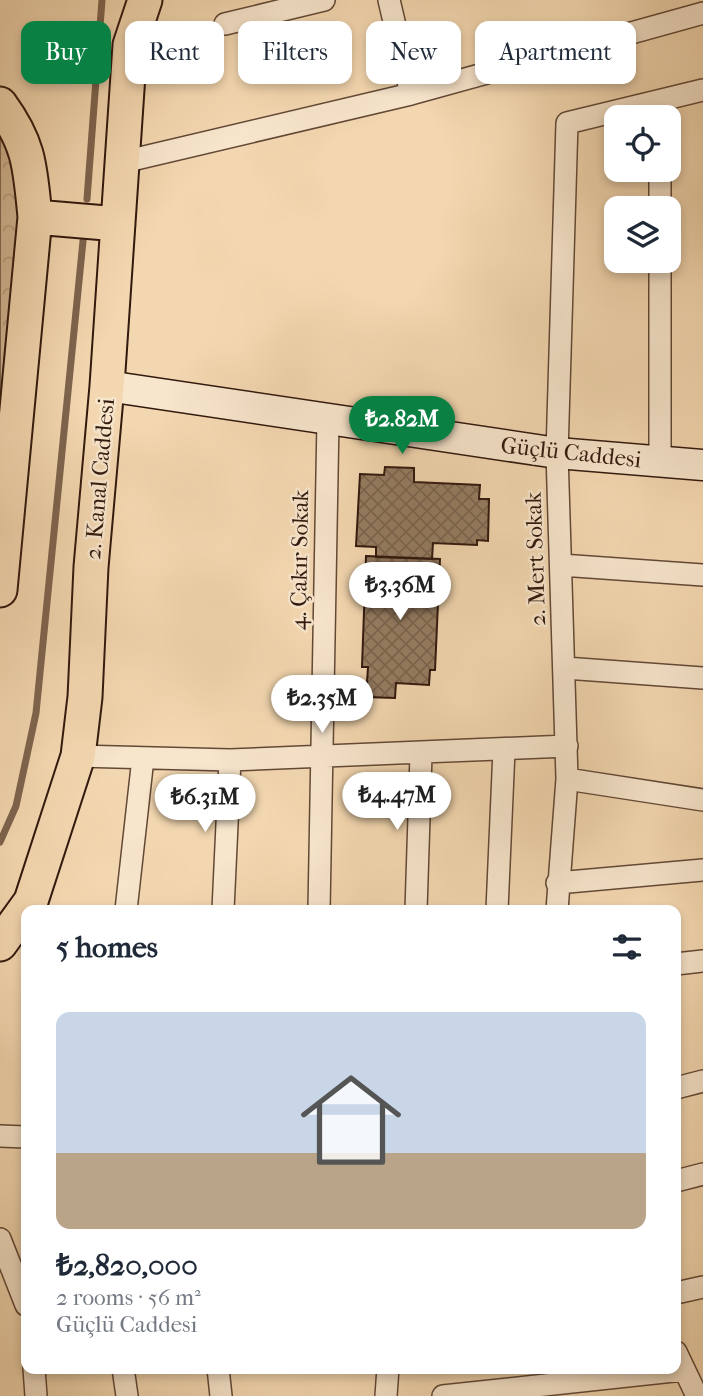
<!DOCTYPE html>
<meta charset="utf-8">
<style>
body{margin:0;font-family:"IM FELL French Canon",serif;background:#f6f6f7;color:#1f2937;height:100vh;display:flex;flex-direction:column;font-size:26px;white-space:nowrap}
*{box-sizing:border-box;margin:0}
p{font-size:23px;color:#747a83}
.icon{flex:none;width:38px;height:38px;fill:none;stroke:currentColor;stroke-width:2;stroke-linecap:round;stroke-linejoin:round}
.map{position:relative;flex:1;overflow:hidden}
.panel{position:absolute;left:21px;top:905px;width:660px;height:469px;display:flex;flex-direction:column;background:#fff;border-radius:14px;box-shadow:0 4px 10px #0003}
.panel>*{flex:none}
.top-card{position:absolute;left:21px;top:21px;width:662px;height:63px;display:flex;gap:14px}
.tools{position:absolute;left:604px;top:105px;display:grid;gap:14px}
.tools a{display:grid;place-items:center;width:77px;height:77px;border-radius:14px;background:#fff;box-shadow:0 4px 10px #0003;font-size:35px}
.price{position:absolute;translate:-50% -60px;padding:0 16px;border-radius:24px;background:#fff;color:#222;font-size:23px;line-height:46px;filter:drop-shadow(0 2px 4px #0008)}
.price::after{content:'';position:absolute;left:50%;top:42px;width:21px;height:16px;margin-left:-10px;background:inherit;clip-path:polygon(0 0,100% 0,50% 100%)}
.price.active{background:#0b8043;color:#fff}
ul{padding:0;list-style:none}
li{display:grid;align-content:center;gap:14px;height:371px;padding:0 35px}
li span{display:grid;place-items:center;height:217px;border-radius:14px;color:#555}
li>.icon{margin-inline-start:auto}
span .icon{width:126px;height:126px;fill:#fffc;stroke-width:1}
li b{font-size:30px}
h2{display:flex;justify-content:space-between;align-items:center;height:84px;padding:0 35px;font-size:30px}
.chip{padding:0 24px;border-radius:14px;background:#fff;box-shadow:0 4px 10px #0003;font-size:24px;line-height:63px}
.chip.active{background:#0b8043;color:#fff}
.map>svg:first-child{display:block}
.forest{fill:url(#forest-crowns);stroke:#826851;stroke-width:2}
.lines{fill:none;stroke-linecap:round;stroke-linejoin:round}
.stream{stroke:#7e644e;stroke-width:7}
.building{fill:url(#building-cross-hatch);stroke:#32190e;stroke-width:2}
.minor-casing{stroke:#624836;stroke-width:24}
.secondary-casing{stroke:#32190e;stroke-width:33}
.primary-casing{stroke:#32190e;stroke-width:37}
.minor{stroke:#f7e5cc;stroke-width:21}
.secondary{stroke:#f7e5cc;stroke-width:30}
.primary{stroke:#f3d7b0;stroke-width:33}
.labels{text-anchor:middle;stroke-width:5;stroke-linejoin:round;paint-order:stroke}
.street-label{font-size:23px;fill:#32190e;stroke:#f7e5cc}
</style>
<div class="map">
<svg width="703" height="1396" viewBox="0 0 703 1396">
<defs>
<pattern id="forest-crowns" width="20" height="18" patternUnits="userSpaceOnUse" patternTransform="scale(1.75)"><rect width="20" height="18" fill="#d2b794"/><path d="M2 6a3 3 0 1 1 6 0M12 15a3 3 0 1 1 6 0" fill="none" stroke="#b59d7e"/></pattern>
<pattern id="building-cross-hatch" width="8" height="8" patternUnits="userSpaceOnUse" patternTransform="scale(1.75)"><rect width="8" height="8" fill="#967c62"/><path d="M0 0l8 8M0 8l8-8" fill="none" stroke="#7b654f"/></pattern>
</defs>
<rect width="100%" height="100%" fill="#f3d7b0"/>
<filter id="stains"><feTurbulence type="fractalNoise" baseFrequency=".00286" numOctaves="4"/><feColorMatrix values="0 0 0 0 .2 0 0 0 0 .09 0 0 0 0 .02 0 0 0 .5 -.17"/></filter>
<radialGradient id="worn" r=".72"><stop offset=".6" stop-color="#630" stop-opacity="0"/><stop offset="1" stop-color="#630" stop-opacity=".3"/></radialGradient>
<path class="forest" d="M0 126 13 147 24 243 0 475Z"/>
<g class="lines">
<path class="stream" d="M87 199 102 0
M0 842 16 806 36 713 84 231"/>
</g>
<path class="building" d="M385 467 414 468V482L480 485 479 499H489L488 541 477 540V545L433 543 432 559 376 557V547L356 546 360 474 384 475Z
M366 556 440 559 435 670H430L429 685 396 683 395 698 366 697 368 667H362Z"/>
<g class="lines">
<defs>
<path id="minor" d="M389 0 411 94
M225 24 324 0
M123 162 411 94 703 13
M660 170V208
M660 261V461
M561 565 703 575
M565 668 703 678
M78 756 230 760 567 746
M567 779 703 800
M557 883 703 870
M126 910 143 758
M223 910 230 760
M319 910 328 420
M416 910 421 755
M497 910 504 750
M557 910 567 779 557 453 567 123 703 90
M676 964 703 961
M676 1088 703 1081
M0 1136 26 1137
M676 1181 703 1174
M0 1239 26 1305
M676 1293 703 1287
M676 1352 697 1396
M34 1368 36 1396
M123 1368 127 1396
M218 1368 221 1396
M386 1396 388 1368
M443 1396 683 1370"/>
<path id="secondary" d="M107 386 557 453 703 465"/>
<path id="primary" d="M0 104C30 145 30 167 35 217L0 590
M35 217 118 224
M0 944 31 901 78 756 85 697 91 567 107 386 130 45 145 0"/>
</defs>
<use href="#minor" class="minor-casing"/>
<use href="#secondary" class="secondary-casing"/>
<use href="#primary" class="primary-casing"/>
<use href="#minor" class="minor"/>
<use href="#secondary" class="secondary"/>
<use href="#primary" class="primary"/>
</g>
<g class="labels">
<g class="street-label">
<text transform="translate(571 452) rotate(6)" y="8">Güçlü Caddesi</text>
<text transform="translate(99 479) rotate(-85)" y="8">2. Kanal Caddesi</text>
<text transform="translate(535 559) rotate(-92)" y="8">2. Mert Sokak</text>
<text transform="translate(299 560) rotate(-89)" y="8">4. Çakır Sokak</text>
</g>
</g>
<rect width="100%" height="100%" filter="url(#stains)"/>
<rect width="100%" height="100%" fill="url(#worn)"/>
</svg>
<div class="tools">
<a><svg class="icon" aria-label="locate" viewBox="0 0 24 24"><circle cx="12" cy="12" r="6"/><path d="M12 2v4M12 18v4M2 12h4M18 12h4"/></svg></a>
<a><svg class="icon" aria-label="layers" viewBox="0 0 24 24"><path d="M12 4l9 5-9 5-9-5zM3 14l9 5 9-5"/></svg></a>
</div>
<b class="price active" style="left:402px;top:456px">₺2.82M</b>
<b class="price" style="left:400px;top:622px">₺3.36M</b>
<b class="price" style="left:322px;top:735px">₺2.35M</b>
<b class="price" style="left:397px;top:832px">₺4.47M</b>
<b class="price" style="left:205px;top:834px">₺6.31M</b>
<div class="top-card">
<a class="chip active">Buy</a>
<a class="chip">Rent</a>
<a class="chip">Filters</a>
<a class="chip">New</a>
<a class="chip">Apartment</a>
</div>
<section class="panel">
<h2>5 homes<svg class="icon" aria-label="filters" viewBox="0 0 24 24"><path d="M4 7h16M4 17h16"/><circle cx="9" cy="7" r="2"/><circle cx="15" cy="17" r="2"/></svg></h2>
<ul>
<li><span style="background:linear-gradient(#c9d6e8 65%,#b9a48a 0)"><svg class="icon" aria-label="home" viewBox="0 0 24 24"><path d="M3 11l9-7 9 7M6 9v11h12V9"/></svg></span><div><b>₺2,820,000</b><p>2 rooms · 56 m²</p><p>Güçlü Caddesi</p></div></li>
</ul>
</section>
</div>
